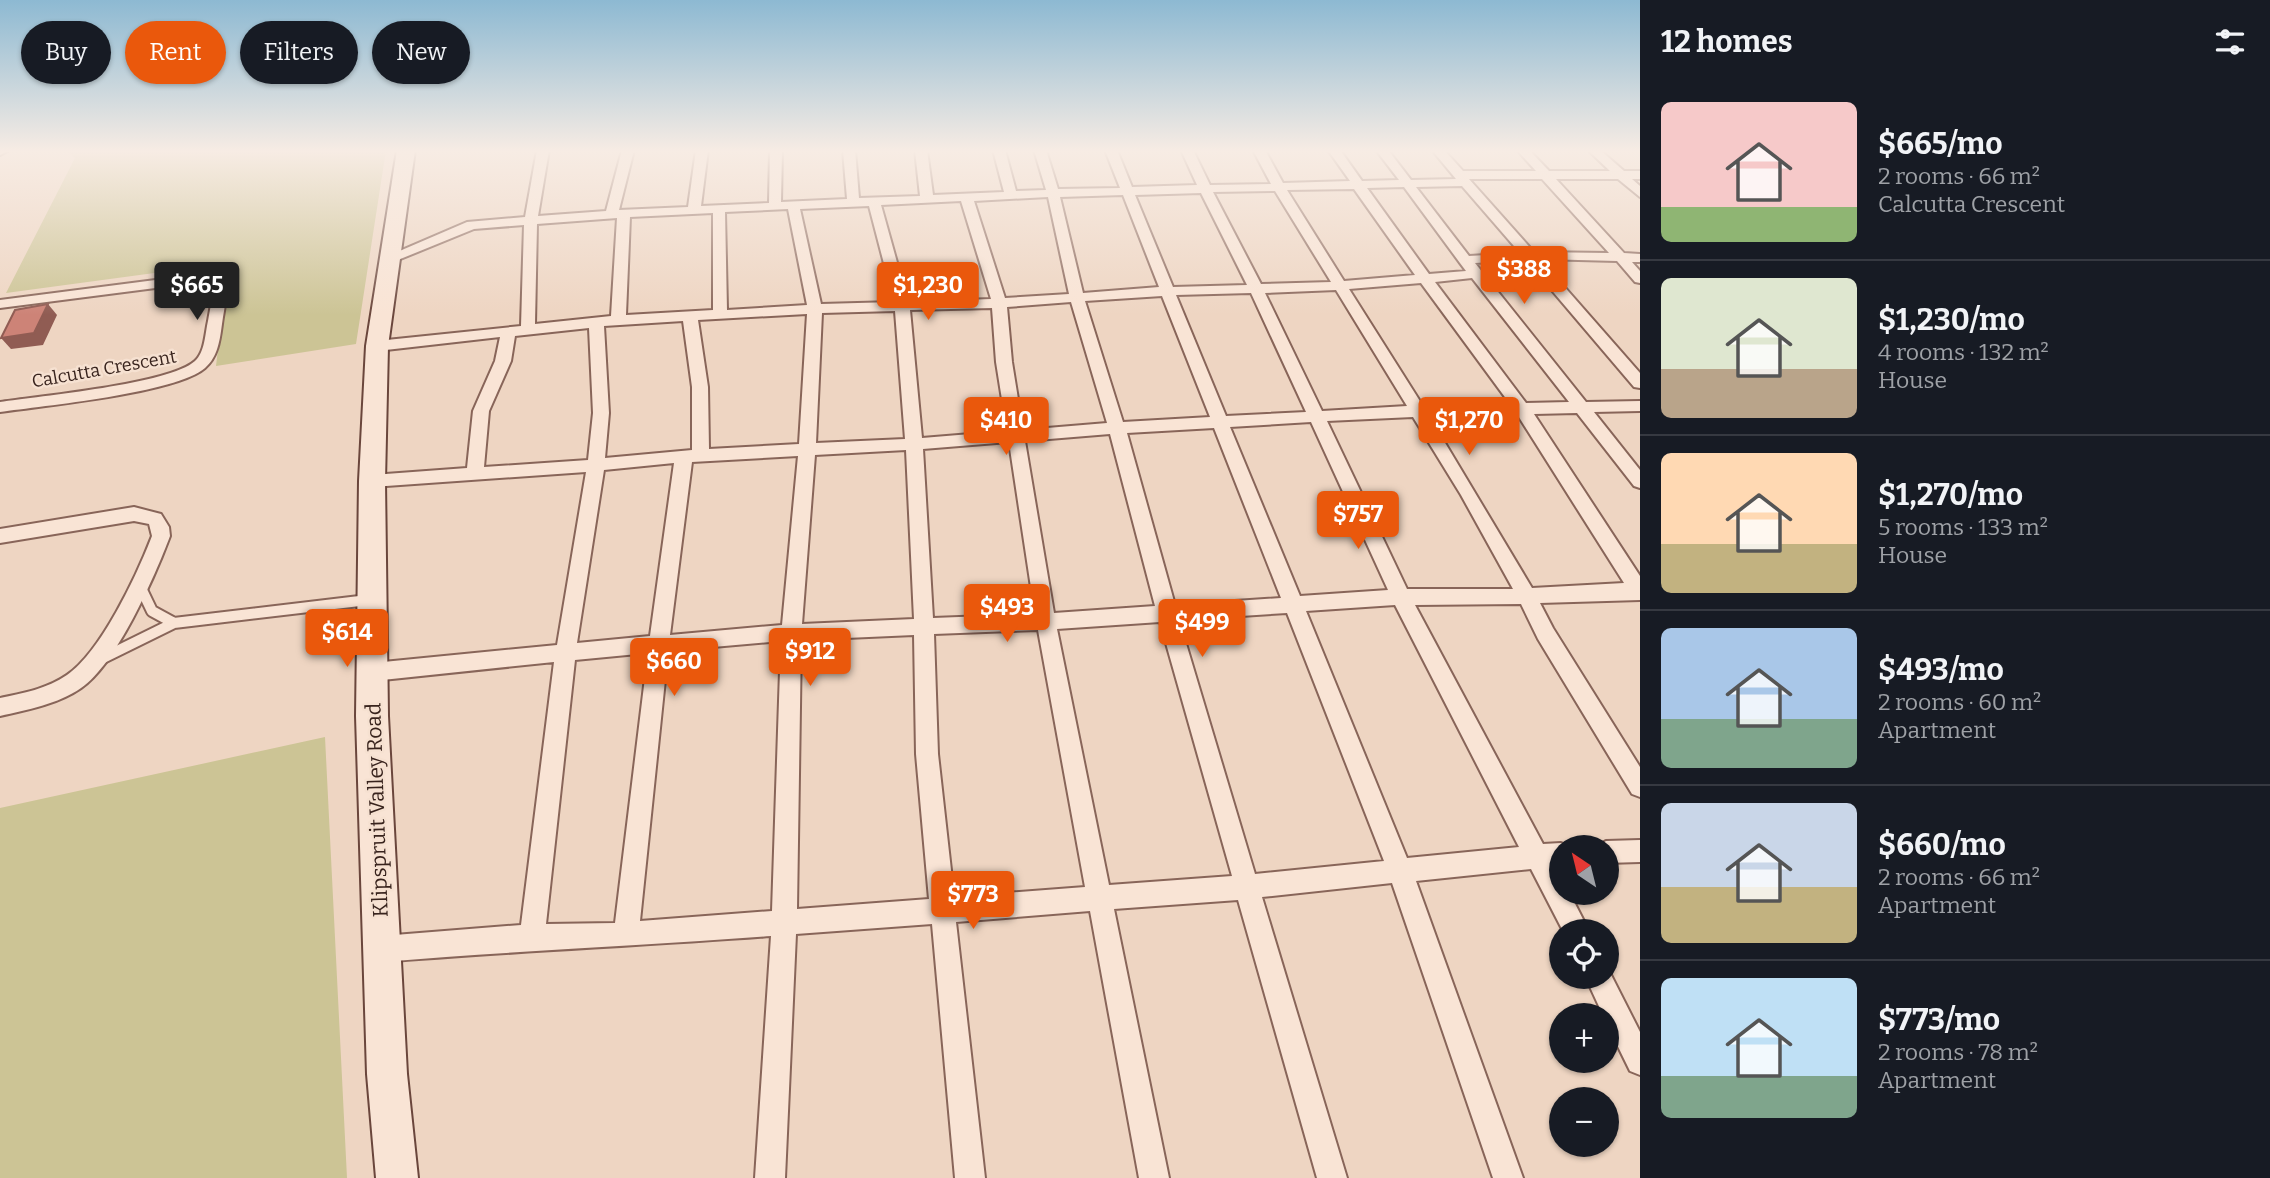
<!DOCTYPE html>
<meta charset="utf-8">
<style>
body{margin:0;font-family:Bitter,serif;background:#242831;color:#f1f3f6;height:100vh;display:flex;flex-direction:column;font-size:26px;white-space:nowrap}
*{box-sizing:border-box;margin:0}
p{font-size:23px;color:#9ea1a6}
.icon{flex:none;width:38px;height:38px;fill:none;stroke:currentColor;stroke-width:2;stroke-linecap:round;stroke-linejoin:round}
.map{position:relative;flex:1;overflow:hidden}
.sheet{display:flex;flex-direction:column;background:#171b24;width:630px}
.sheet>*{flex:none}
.hud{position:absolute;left:21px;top:21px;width:665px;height:63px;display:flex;gap:14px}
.needle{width:46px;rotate:325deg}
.tools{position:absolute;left:1549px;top:835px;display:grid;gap:14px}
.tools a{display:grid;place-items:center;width:70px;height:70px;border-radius:50%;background:#171b24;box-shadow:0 2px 5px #0004;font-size:35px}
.price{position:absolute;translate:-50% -60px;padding:0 16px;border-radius:7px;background:#ea580c;color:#fff;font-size:23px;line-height:46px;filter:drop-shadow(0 2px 4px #0008)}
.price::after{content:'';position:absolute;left:50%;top:42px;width:21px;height:16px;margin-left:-10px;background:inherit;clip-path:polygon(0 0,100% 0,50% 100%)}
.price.active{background:#222;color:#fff}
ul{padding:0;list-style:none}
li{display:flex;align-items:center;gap:21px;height:175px;padding:0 21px}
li+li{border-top:2px solid #363941}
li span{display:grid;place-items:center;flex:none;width:196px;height:140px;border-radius:10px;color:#555}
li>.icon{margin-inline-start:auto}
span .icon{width:84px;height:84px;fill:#fffc;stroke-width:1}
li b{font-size:30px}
h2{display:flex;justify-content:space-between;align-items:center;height:84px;padding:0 21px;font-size:30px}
.chip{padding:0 24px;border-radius:32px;background:#171b24;box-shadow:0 2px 5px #0004;font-size:24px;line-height:63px}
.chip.active{background:#ea580c;color:#fff}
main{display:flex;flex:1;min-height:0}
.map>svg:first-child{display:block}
.green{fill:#ccc495}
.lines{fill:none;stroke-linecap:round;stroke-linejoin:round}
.lane-casing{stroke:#886559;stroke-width:14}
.street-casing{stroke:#886559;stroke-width:4}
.secondary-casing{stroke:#6a463c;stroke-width:4}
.lane{stroke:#f9e4d5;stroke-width:10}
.street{fill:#f9e4d5;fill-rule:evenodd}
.secondary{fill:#f9e4d5;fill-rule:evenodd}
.shaded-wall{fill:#905c53}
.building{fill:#cd8377;stroke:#905c53;stroke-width:2}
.labels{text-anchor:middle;stroke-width:5;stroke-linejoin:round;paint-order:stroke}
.far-street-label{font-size:18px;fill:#38231d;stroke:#f6e1d1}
.street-label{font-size:21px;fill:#38231d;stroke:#f6e1d1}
</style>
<main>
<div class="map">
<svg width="1640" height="1178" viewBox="0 0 1640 1178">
<rect width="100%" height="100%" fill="#eed5c2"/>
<path class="green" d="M67 150H386L356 344 216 366 226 282 216 270 183 276 184 269 6 293 75 158Z
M325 737 347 1178H0V808Z"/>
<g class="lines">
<defs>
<path id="lane" d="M139 584 152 611 174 623
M103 658 174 623 368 600"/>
<path id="street" d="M537 150H549L538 216 606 211 622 150H634L619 210 688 207 696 150H708L701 206 769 203 770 150H782L781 202 847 199 843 150H855L859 198 920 196 915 150H927L933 195 1004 192 993 150H1005L1016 191 1046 190 1034 150H1046L1058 189 1120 188 1105 150H1117L1132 187 1197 185 1181 150H1193L1210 185 1271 184 1253 150H1265L1283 183 1350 181 1328 150H1340L1362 181 1399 180 1376 150H1388L1411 180 1456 179 1432 150H1444L1463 171H1536L1517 150H1529L1549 171H1610L1588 150H1600L1624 171H1640V179H1632L1640 186V197L1618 179H1556L1624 253 1640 254V262H1632L1640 271V283L1635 282 1617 261 1540 259 1640 373V388L1634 387 1526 260 1475 263 1586 402 1640 401V411L1594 412 1640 470V488L1634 486 1577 413 1534 414 1640 576V600L1540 603 1553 628 1640 767V797L1632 794 1538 639 1521 604 1415 605 1543 844 1561 843 1569 846 1561 847V865L1555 866 1561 878V892H1569L1589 931H1563L1531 869 1416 881 1523 1178H1493L1392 883 1262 897 1347 1178H1317L1238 900 1114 909 1169 1178H1139L1090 911 956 922 985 1178H955L932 924 796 934 785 1178H755L771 936C641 946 512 951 382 962L373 958 369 949 373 940 382 936 521 925 554 662 373 681 366 678 363 672 366 666 373 663 557 645 586 472 372 487 363 481 372 475 467 468 473 411 495 361 500 337 377 351 369 346 377 341 521 326 524 225 474 229 393 262H383L381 259 467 222 525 217ZM1469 179H1542L1609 253 1534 252ZM1462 186 1520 253 1469 256 1416 187ZM1404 187 1460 263 1466 271 1429 274 1367 188ZM1354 189 1415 275 1344 281 1287 190ZM1275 191 1331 282 1261 284 1213 192ZM1201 193 1247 285 1173 287 1135 195ZM1123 195 1159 287 1083 293 1060 197ZM1048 197 1069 294 1005 298 974 201ZM961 201 991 299 908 302 881 205ZM869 206 894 302 821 304 800 209ZM788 209 807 305 727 310 725 212ZM713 213V310L626 315 630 217ZM617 218 611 316 535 324 537 224ZM1472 278 1569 402 1526 403 1435 282ZM1421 283 1510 404 1423 406 1349 289ZM1336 290 1407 406 1322 411 1265 293ZM1251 293 1306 412 1226 416 1176 295ZM1162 296 1210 417 1123 422 1085 301ZM1071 302 1107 423 1023 430 1012 362 1007 307ZM992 308 996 362 1007 431 922 438 910 310ZM895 311 905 439 816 443 822 313ZM807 314 799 444 709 449 708 387 698 320ZM683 321 692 387V450L605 458 609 413 604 326ZM589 328 593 413 588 460 484 467 489 411 511 361 515 336ZM1517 414 1624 583 1532 588 1429 416ZM1413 417 1461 495 1513 589H1407L1327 421ZM1311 422 1388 590 1300 596 1230 427ZM1214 428 1281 598 1175 605 1127 433ZM1110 434 1155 606 1054 613 1025 441ZM1009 442 1035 614 933 618 923 449ZM906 450 914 619 802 624 815 455ZM798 456 782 625 670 635 692 462ZM674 463 650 636 577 643 604 470ZM1395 605 1519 847 1407 858 1306 611ZM1287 613 1384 861 1255 874 1179 620ZM1160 622 1232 876 1109 885 1057 629ZM1038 630 1085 887 954 897 938 754 934 634ZM914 635 916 754 929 899 797 909 801 640ZM781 641 772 911 640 921 668 651ZM648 653 615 923 546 924 575 660Z
M202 274 220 277C230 292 224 307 222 324 220 339 218 357 205 368 177 393 42 406 0 412V402C39 396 170 384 195 361 205 352 205 334 208 321 210 308 214 296 210 283L202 282 0 308V300Z
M134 507 161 514 169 527 170 536C155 576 116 665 81 688 58 704 27 710 0 716V698C23 693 47 689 67 675 101 652 137 575 152 536L149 524 134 521 0 543V529Z
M1640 840V862L1606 863V847H1596L1606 841Z
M1607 967 1640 1032V1075L1630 1071 1606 1022V1015H1603L1585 976H1606Z"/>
<path id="secondary" d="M0 150H10L0 155Z
M397 150H415L388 346 385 481 388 716 407 1074 418 1178H376L367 1074 356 716 359 481 366 346Z"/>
</defs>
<use href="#lane" class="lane-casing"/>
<use href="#street" class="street-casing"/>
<use href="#secondary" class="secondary-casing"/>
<use href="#lane" class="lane"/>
<use href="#street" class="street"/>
<use href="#secondary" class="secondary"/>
</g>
<path class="shaded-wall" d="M48 304 57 315 43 345 11 349 1 338Z"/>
<path class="building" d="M48 304 34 333 1 338 15 310Z"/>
<linearGradient id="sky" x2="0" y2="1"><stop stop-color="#8db9d2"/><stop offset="0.48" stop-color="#f7ece4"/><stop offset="1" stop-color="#f7ece4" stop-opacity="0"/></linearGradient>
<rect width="1640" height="315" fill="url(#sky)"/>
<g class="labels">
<g class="far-street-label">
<text transform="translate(104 369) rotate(-10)" y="6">Calcutta Crescent</text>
</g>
<g class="street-label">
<text transform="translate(377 810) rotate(-92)" y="7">Klipspruit Valley Road</text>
</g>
</g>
</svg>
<div class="tools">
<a><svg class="needle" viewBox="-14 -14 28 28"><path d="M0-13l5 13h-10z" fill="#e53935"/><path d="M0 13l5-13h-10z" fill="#9ea1a6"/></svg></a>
<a><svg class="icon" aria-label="locate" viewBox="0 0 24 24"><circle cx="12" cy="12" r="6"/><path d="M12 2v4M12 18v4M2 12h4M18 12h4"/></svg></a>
<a>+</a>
<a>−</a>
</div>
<b class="price" style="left:1524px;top:306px">$388</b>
<b class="price active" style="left:197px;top:322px">$665</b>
<b class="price" style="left:928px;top:322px">$1,230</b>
<b class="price" style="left:1006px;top:457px">$410</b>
<b class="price" style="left:1469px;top:457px">$1,270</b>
<b class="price" style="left:1358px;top:551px">$757</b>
<b class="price" style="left:1007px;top:644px">$493</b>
<b class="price" style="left:1202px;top:659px">$499</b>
<b class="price" style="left:347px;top:669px">$614</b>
<b class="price" style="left:810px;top:688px">$912</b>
<b class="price" style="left:674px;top:698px">$660</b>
<b class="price" style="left:973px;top:931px">$773</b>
<div class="hud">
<a class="chip">Buy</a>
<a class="chip active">Rent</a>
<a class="chip">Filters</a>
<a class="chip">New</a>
</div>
</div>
<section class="sheet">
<h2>12 homes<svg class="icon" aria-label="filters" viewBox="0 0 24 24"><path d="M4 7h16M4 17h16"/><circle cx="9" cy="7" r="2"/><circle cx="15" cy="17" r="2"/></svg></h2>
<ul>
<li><span style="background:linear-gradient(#f6c9c9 75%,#8fb573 0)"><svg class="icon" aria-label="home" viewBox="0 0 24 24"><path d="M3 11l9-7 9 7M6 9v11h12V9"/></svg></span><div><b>$665/mo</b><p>2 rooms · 66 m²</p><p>Calcutta Crescent</p></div></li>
<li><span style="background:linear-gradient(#dfe7d0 65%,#b9a48a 0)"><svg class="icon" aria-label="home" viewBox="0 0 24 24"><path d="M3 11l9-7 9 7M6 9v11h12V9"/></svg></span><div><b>$1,230/mo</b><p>4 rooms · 132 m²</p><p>House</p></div></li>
<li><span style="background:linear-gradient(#ffd9b3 65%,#c2b280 0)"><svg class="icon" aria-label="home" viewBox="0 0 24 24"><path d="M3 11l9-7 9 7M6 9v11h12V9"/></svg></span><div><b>$1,270/mo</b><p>5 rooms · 133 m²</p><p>House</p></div></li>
<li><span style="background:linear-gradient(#a9c7e8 65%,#7fa58c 0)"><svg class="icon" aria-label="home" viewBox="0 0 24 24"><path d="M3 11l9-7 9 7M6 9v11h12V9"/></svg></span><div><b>$493/mo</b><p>2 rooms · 60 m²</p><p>Apartment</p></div></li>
<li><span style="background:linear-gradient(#c9d6e8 60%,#c2b280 0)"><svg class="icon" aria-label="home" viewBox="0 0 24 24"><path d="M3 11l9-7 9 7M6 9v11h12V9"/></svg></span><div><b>$660/mo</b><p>2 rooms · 66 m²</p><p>Apartment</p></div></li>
<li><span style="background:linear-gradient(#bfe0f5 70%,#7fa58c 0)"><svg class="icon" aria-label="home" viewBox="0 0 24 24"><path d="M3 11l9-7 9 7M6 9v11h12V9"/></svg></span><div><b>$773/mo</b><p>2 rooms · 78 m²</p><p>Apartment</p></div></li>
</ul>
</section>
</main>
